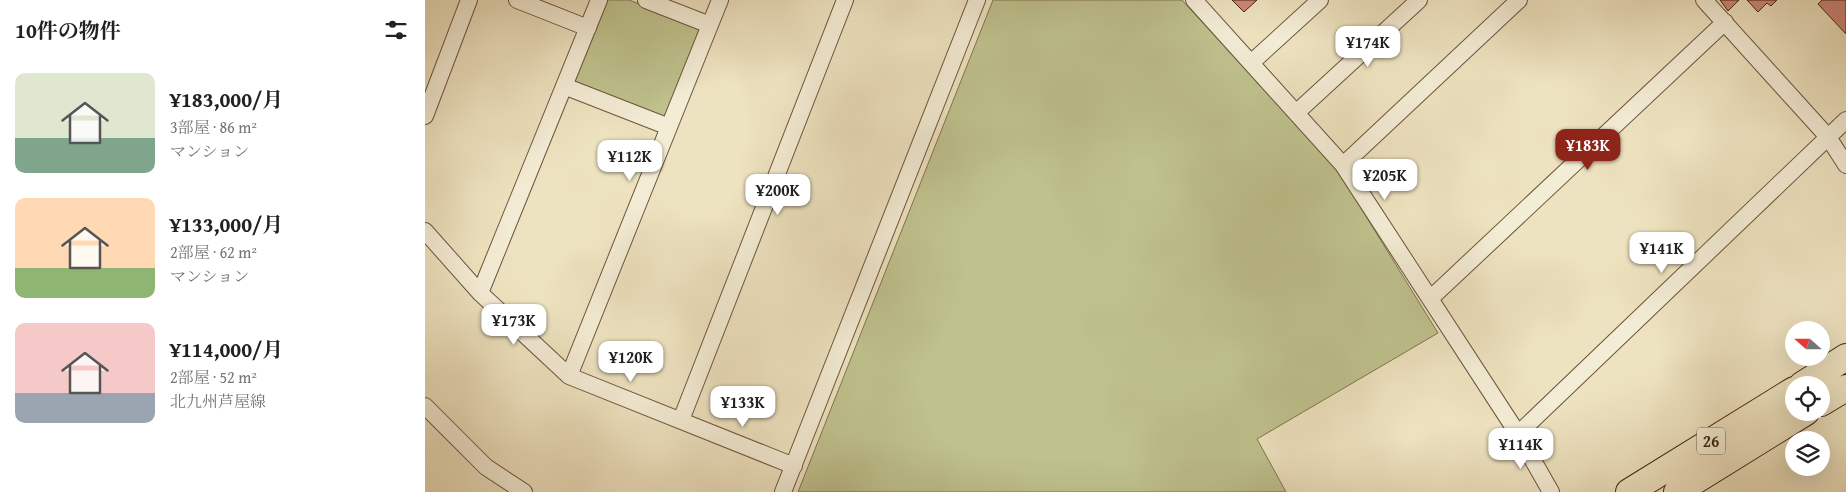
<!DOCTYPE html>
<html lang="ja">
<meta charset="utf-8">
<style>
body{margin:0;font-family:"Gentium Book Plus","Noto Serif JP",serif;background:#f2f2f2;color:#202124;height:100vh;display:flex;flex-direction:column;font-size:19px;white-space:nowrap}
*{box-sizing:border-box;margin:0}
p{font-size:16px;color:#757577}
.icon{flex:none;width:28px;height:28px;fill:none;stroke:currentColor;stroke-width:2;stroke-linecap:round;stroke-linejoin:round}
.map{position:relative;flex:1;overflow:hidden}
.side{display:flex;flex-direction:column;background:#fff;width:425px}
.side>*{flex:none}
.needle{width:32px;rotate:291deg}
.fabs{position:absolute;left:1360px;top:321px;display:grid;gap:10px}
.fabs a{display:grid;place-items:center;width:45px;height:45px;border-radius:50%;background:#fff;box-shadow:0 5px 20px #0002;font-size:25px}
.price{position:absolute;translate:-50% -42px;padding:0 11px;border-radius:10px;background:#fff;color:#222;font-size:16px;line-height:32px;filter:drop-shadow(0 1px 2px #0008)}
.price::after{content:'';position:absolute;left:50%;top:30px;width:15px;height:11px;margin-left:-8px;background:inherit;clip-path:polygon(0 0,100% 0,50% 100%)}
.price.selected{background:#8f2418;color:#fff}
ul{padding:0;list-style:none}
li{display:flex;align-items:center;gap:15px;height:125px;padding:0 15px}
li span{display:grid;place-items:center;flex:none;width:140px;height:100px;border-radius:10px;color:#555}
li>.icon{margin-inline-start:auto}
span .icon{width:60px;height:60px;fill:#fffc;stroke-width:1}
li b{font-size:21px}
h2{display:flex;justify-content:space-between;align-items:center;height:60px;padding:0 15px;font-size:21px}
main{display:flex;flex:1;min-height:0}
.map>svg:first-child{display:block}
.green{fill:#bfc28e;stroke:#81744f}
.building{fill:#cf867a;stroke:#432510}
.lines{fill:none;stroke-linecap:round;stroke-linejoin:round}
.minor-casing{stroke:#6e543c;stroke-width:18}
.primary-casing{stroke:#432510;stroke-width:28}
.minor{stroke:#f4edd6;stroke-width:16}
.primary{stroke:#eee3c0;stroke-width:26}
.labels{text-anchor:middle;stroke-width:4;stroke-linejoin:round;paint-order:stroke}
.shield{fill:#f4edd6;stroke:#78614b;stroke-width:1}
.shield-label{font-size:16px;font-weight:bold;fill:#432510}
</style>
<main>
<section class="side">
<h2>10件の物件<svg class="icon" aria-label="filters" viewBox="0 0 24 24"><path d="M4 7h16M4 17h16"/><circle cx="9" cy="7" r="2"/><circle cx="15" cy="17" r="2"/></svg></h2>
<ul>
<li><span style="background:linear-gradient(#dfe7d0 65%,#7fa58c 0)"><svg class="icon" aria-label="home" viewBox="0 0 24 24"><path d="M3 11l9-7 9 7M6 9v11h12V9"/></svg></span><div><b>¥183,000/月</b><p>3部屋 · 86 m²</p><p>マンション</p></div></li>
<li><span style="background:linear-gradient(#ffd9b3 70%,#8fb573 0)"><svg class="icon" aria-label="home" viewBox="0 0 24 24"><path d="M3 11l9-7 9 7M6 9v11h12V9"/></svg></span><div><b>¥133,000/月</b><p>2部屋 · 62 m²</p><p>マンション</p></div></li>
<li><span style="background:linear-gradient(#f6c9c9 70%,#9aa5b1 0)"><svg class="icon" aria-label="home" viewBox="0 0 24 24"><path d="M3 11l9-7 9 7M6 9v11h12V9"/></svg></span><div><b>¥114,000/月</b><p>2部屋 · 52 m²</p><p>北九州芦屋線</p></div></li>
</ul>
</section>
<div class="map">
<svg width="1421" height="492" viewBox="0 0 1421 492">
<rect width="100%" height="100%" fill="#eee3c0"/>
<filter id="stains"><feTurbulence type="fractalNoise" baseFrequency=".004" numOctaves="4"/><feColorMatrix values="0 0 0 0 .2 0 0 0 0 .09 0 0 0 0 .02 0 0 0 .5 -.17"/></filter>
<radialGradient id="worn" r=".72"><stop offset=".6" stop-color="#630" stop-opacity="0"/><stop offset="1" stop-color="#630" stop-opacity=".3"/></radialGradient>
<path class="green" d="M180 0H204L275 28 240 118 148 82Z
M568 0H757L913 171 1013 333 832 439 861 492H373Z"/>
<path class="building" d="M807 0H832L819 12Z
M1295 0H1314L1303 11Z
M1322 0H1352L1346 6 1342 3 1333 12Z
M1397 0H1421V34L1393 4Z"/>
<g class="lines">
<defs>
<path id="minor" d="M92 0 163 28
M221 0 285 25
M769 0 918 165
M1094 0 918 165 1093 434 1126 492
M1279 0 1403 137 1421 165
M826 63 895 0
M139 86 244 127
M871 113 994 0
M0 116 44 0
M0 231 55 293 144 376 369 466
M55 293 174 0
M1006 298 1300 22
M144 376 295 0
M0 406 61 467 99 492
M256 420 420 0
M1093 434 1421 120
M358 492 552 0"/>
<path id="primary" d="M1377 385 1421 357
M1396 403 1421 388
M1204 492 1369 390
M1252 492 1381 412"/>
</defs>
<use href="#minor" class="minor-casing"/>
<use href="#primary" class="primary-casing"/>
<use href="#minor" class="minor"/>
<use href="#primary" class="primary"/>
</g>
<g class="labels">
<rect class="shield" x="1272" y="427.5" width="28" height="27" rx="4"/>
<g class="shield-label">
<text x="1286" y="447">26</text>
</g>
</g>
<rect width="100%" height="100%" filter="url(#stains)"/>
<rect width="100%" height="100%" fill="url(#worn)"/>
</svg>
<div class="fabs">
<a><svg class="needle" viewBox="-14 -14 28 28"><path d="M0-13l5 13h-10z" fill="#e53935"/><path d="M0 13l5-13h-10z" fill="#757577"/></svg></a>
<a><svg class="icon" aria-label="locate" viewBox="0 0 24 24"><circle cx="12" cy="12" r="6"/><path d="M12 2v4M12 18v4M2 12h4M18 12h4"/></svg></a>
<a><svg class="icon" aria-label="layers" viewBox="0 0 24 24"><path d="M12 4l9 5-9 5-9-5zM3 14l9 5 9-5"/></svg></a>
</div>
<b class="price" style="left:943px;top:68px">¥174K</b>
<b class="price selected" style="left:1163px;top:171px">¥183K</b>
<b class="price" style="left:205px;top:182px">¥112K</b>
<b class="price" style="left:960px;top:201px">¥205K</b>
<b class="price" style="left:353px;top:216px">¥200K</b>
<b class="price" style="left:1237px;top:274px">¥141K</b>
<b class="price" style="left:89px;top:346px">¥173K</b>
<b class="price" style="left:206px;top:383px">¥120K</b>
<b class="price" style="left:318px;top:428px">¥133K</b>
<b class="price" style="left:1096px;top:470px">¥114K</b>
</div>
</main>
